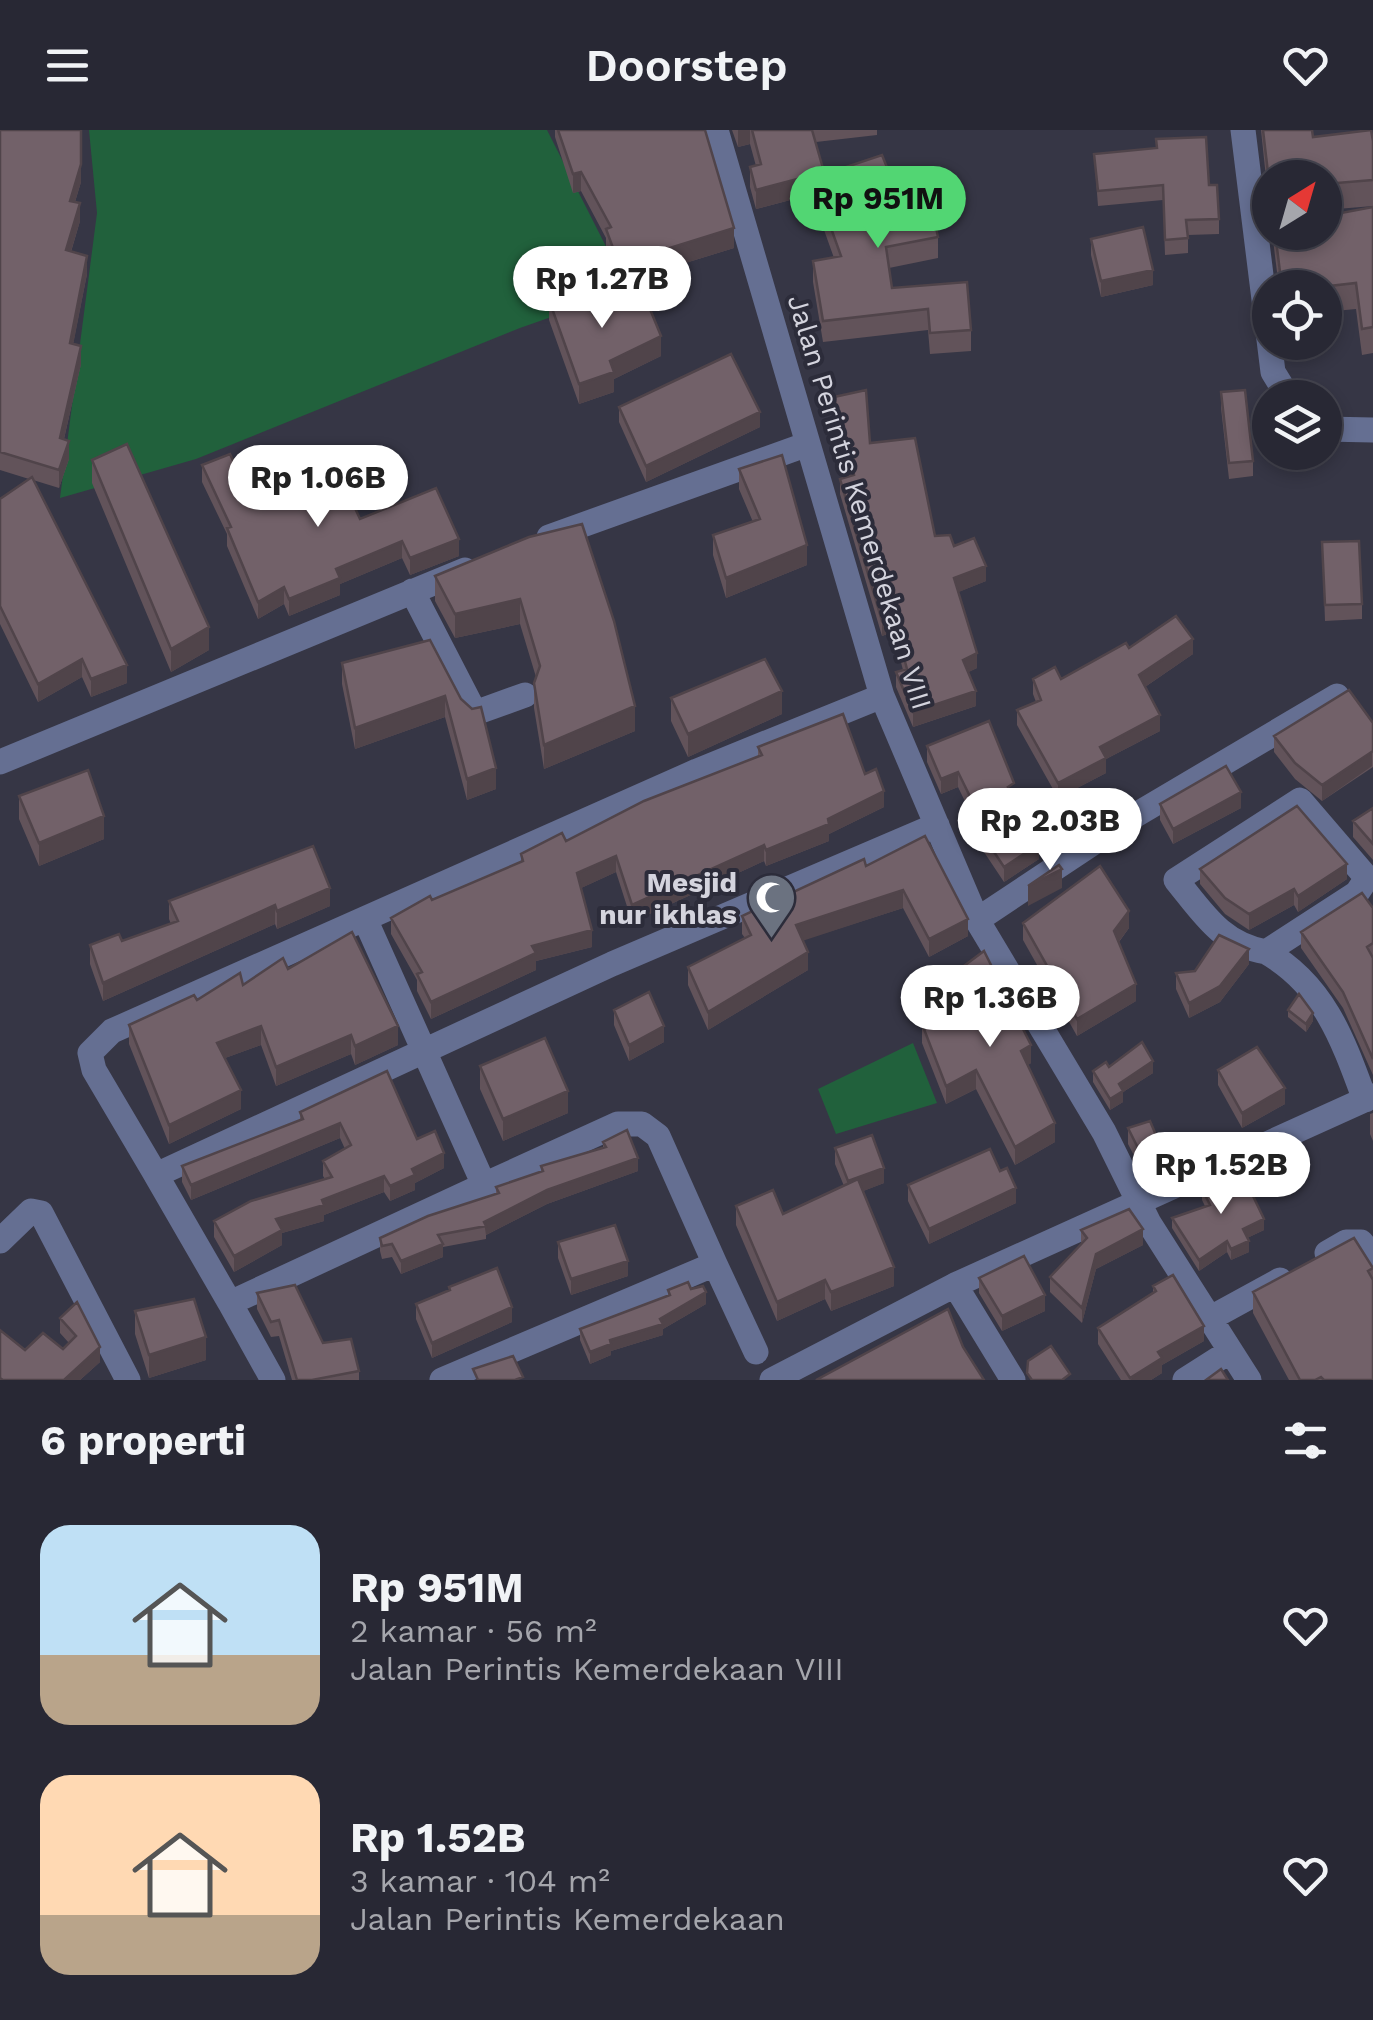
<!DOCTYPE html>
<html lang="id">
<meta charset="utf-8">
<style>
body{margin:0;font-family:"Work Sans",sans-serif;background:#343440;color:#f1f3f6;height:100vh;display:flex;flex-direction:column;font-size:38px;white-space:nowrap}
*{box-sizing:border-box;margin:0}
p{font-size:32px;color:#a5a6ac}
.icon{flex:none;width:55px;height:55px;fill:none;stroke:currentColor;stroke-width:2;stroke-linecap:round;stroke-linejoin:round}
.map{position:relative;height:1250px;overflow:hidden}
.details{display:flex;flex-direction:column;background:#282834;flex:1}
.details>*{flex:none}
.needle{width:65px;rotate:37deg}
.tools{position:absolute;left:1252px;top:30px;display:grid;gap:20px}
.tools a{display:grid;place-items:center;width:90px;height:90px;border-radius:50%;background:#282834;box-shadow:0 5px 15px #0003,0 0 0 2px #44444f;font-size:50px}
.price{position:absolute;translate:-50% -85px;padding:0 22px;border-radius:35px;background:#fff;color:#222;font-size:32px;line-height:65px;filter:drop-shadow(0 2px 5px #0008)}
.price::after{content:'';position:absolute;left:50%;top:60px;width:30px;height:22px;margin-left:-15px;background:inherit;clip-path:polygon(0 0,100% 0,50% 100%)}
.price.selected{background:#52d673;color:#111}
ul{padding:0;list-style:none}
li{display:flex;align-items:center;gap:30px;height:250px;padding:0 40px}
li span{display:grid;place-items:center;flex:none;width:280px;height:200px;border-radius:30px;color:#555}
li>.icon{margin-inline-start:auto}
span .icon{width:120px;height:120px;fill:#fffc;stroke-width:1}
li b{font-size:42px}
h2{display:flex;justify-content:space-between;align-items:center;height:120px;padding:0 40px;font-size:42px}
header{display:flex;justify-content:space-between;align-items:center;height:130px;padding:0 40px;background:#282834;font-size:45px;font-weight:600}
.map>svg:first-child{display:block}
.green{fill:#21613c}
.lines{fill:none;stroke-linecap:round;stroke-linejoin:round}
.minor{stroke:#656f92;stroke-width:25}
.wall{fill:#62535a}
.shaded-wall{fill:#50444a}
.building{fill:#726169;stroke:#50444a;stroke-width:2.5}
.labels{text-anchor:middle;stroke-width:8;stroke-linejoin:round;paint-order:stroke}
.street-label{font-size:28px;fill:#d4d4de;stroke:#2c2c3a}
.poi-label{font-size:28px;font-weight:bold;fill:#d4d4de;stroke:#2c2c3a;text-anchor:end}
</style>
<header><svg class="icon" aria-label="menu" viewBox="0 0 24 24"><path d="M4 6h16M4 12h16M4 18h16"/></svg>Doorstep<svg class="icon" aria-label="heart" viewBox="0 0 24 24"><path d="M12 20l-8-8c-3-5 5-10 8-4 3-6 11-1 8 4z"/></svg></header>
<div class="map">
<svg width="1373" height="1250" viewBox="0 0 1373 1250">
<rect width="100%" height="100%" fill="#363645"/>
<path class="green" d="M89 0H547L628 160 520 198 196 329 60 368 97 83Z
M913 913 937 973 836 1004 818 959Z"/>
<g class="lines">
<path class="minor" d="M716 0 882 566 957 743 977 790 1104 1002 1149 1093 1249 1250
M1243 0 1273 242 1289 268
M1325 299 1373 300
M549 407 808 314
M412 461 475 583 525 565
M882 566 697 641 112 901 90 923 94 940 156 1045 612 834 937 695
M0 632 465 440
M977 790 1129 689 1337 566
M1266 822C1221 814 1203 783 1176 750L1300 670 1367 748 1357 763 1266 822C1324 855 1343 910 1365 970
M156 1045 230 1173 484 1055 365 789
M0 1111 31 1081 41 1083 128 1250
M1327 1123 1346 1112H1361L1373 1126
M715 1134 756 1222
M955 1155 1013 1250
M230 1173 273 1250
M1209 1189 1280 1150
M442 1250 715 1134 658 1006 642 994H618L484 1055
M772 1250 955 1155 1373 966
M1185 1250 1229 1222"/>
</g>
<path class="wall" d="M0 0 81 52 75 72 80 91 71 122 87 144 73 214 81 234 64 309 69 329 59 358 33 350 127 553 91 567 82 547 38 572 0 494V369L29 349 0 340Z
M555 0H705L734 118 666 139V148L623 164 606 118V108L581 61 573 63 555 7Z
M732 0H877V5L816 12 824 44 904 80 938 107V128L889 138 892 158 971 200V221L930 224 928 200 823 212 813 152V131L834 128 813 69V64L756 79 750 57V37L756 36 750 14 738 17Z
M1261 0H1312L1313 7 1373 11V76L1325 80V48H1270V86Z
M1094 24 1209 55 1219 89V104L1188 105V123L1165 125 1163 70 1098 76Z
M1373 77V223L1362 225 1356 179 1325 182V158H1279L1272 102H1325Z
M1091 109 1153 155 1101 167 1091 125Z
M549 170 593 184 661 226 614 249V262L579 274 549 190Z
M1221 262 1253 331V346L1229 349 1221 278Z
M834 267 870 313 935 406 954 416 986 451 958 462 977 538 968 542 976 576 913 597 896 557V542L903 540 893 502 882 506 840 364V349L851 346 834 282Z
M619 277 760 297 646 352 619 292Z
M92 330 209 520 171 542 92 353Z
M202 335 255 378 360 389 459 426 410 445 402 428 340 454V465L289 486 284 474 258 489 227 416V404L202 352Z
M739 339 807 435 726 468 713 425V405L753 392 739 359Z
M529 407 635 601 544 639 534 578V553L536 547 520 494 455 508 435 471V446Z
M1322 412 1362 474V489L1325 491Z
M430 510 496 659 467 670 445 587 355 619 342 554V533Z
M1129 518 1193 524 1145 557 1160 601 1106 629V643L1058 668 1017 595V580L1036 572 1033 564V549H1061Z
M671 568 782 584 688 627 671 591Z
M1373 593V637L1322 671 1295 649 1274 622V606Z
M927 616 1014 665 1039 729 1004 752 974 707 975 692 958 657 941 664 927 632Z
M758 617 865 644 884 677 829 704V711L766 736 764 731 632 792 616 742 581 758 592 817 536 831V840L431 889 417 861V850L391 804V788L521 732V724L566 711 758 626Z
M19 666 104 709 39 736 19 689Z
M1160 674 1241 678 1173 714 1160 690Z
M1373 678V730L1353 707V691Z
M866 736 968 806 929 827 903 778 803 810 808 840 708 900 688 855V837L745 808 742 804V786Z
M1200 739 1347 749 1298 782 1294 775 1249 800 1225 784 1200 754Z
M169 771 330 776 277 799 275 794 103 871 90 834V815L122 811 171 794 169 789Z
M1373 778V945L1343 878 1301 818V802Z
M1023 793 1129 798 1119 812 1136 871 1077 906 1023 810Z
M1249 834 1220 872 1189 888 1176 859V843Z
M288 839 398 915 355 935 351 924 276 956 261 915 225 928 241 979 169 1014 129 914V895Z
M949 847 1031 933 1028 935 1055 1012 1015 1035 976 959 946 974 922 913V894L957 879 949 865Z
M614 880 664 912 629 931 614 895Z
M1288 880 1313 891 1306 902 1288 887Z
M480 936 568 983 503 1011 480 959Z
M1109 937 1153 943 1123 962V972L1110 980 1093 952V941Z
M1218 940 1285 974 1242 998 1218 955Z
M300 982 417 1009 444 1038 415 1053V1060L390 1071 384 1062 324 1085V1091L282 1103V1115L234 1142 214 1107V1091L325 1049 323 1046V1031L345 1019 340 1008 191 1070 182 1052V1036L300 990Z
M1373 983V1011L1370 1004V984Z
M1128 998 1161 1033 1142 1041 1128 1014Z
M603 1012 638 1041 547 1074 486 1105V1109L443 1117V1127L401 1144 392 1127 382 1129 380 1121V1108L496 1064V1057L541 1042V1036L603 1018Z
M835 1018 884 1053 863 1061 894 1156 831 1181 825 1169 777 1191 736 1095V1076L783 1084 844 1056 835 1034Z
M908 1055 1016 1073 929 1114 908 1071Z
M1202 1059 1264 1100 1247 1108 1249 1122 1231 1130 1227 1122 1199 1141 1172 1098V1088L1205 1076 1202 1070Z
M1081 1100 1143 1115 1096 1139 1082 1193 1050 1162V1147L1081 1114Z
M558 1112 628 1146 571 1165 558 1128Z
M1373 1138V1250H1289L1253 1183V1162Z
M979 1148 1045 1181 1002 1201 979 1163Z
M1153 1156 1204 1211 1162 1235V1243L1151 1250H1121L1098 1214V1198L1153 1163Z
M449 1157 512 1192 432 1228 416 1189V1174L449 1161Z
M691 1159 706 1174 663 1199V1205L611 1221V1225L590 1234 580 1210V1199L668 1166V1160Z
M257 1163 359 1241V1250H292L279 1206 271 1207 257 1179Z
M135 1181 206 1230 149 1248 135 1204Z
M60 1188 100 1232 80 1250H0V1200L25 1220 63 1219 69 1213 60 1203Z"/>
<path class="shaded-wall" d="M738 0H750V14L738 17Z
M81 34V52L70 88V71Z
M581 42V61L573 63V44Z
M824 42V61L813 48V64L756 79V60Z
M80 73V91L66 138V120Z
M734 98V118L666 139V148L623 164V145L663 120Z
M87 126V144L70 231V213Z
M1153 140V155L1101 167V151Z
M661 206V226L614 249V262L579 274V254L610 231Z
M81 216V234L60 326V308Z
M760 282V297L646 352V336Z
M69 311V329L59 358V340Z
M459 409V426L410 445V428Z
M402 411V428L340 454V465L289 486V469L336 439Z
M807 415V435L726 468V448Z
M986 436V451L954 464V448Z
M284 457V474L258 489V472Z
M520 469V494L455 508V484Z
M893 487V502L882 506V491Z
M209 497V520L171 542V519Z
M1193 509V524L1139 561V545Z
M977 523V538L963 545V530Z
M82 529V547L38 572V554Z
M127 535V553L91 567V549Z
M782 561V584L688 627V604Z
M976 561V576L913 597V582Z
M445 566V587L355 619V598Z
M635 576V601L544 639V615Z
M1160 585V601L1106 629V643L1058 668V653L1100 617Z
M1372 620V636L1322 671V655Z
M496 638V659L467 670V649Z
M958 642V657L941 664V649Z
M884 661V677L829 704V711L766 736V720Z
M1241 662V678L1173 714V699Z
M1027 681V697L1019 703V688Z
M104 686V709L39 736V713Z
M1039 714V729L1004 752V737Z
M764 715V731L632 792V775Z
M616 726V742L577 760V743Z
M1347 734V749L1298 782V766Z
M1062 739V758L1028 776V756Z
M330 758V776L277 799V781Z
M1294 759V775L1249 800V784Z
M903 760V778L796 813V795Z
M275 775V794L103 871V853Z
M1129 781V798L1114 818V801Z
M968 789V806L929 827V809Z
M592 800V817L536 831V840L431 889V872L532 816Z
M1249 819V834L1220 872 1189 888V873Z
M808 822V840L708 900V882Z
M1136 854V871L1077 906V889Z
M1313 883V891L1306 902V894Z
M261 896V915L217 931V913Z
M398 896V915L355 935V916Z
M664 896V912L629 931V915Z
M351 905V924L276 956V937Z
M1031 915V933L1021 940V921Z
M1153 931V943L1123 962V972L1110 980V969L1119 954Z
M976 940V959L946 974V956Z
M1285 958V974L1242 998V983Z
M241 960V979L169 1014V995Z
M568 961V983L503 1011V989Z
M340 993V1008L191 1070V1055Z
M1055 993V1012L1015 1035V1017Z
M1161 1017V1033L1142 1041V1026Z
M444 1023V1038L415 1053V1060L390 1071V1056L412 1039Z
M638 1028V1041L547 1074 486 1105 484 1092 547 1060Z
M884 1038V1053L848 1067V1051Z
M384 1046V1062L324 1085V1091L282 1103V1115L234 1142V1126L276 1089Z
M1016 1058V1073L929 1114V1099Z
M1264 1089V1100L1243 1110V1099Z
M1143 1099V1115L1096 1139 1082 1193V1178L1096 1124Z
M1227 1111V1122L1199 1141V1130Z
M1249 1111V1122L1231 1130V1119Z
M443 1114V1127L401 1144V1131Z
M628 1131V1146L571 1165V1149Z
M894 1137V1156L831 1181V1162Z
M825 1150V1169L777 1191V1172Z
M706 1162V1174L663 1199V1205L611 1221V1225L590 1234V1222L610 1210 660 1189Z
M1045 1165V1181L1002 1201V1186Z
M512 1177V1192L432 1228V1213Z
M1204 1196V1211L1162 1235V1243L1151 1250H1130L1158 1222Z
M206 1207V1230L149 1248V1225Z
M100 1217V1232L80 1250H64Z"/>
<path class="building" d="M0 0H81V34L70 71 80 73 66 120 87 126 70 213 81 216 60 308 69 311 59 340 0 322Z
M558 0H705L734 98 663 120 666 129 623 145 606 99 611 97 581 42 573 44Z
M752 0H812L824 42 756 60 750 37 761 34Z
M1263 0H1312L1313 7 1371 0 1373 11V50L1325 54V48H1270V60Z
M1206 7 1209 55H1217L1219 89 1186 90 1188 108 1165 110 1163 55 1098 61 1094 24 1157 18 1156 9Z
M882 25 904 80 931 74 938 107 886 117 892 158 967 152 971 200 930 203 928 179 823 191 813 131 841 126 813 48Z
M1373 77V197L1362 199 1356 153 1312 158H1282L1275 102H1325V86Z
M1143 97 1153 140 1101 151 1091 109Z
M584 158 593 184 643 162 661 206 610 231 614 242 579 254 549 170Z
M731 224 760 282 646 336 619 277Z
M866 260 870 313 915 308 935 406 950 405 954 416 974 408 986 436 954 448 977 523 963 530 976 561 913 582 896 542 907 539 893 487 882 491 840 349 854 345 834 267Z
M1245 260 1253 331 1229 333 1221 262Z
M127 314 209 497 171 519 92 330Z
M230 324 255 378 338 341 360 389 436 358 459 409 410 428 402 411 336 439 340 448 289 469 284 457 258 472 227 398 231 397 202 335Z
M782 325 807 415 726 448 713 405 760 389 739 339Z
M32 347 127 535 91 549 82 529 38 554 0 476V369Z
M582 394 614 491 635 576 544 615 534 553 540 536 520 469 455 484 435 446 529 407Z
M1359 411 1362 474 1325 475 1322 412Z
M1176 486 1193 509 1139 545 1160 585 1100 617 1106 628 1058 653 1017 580 1041 570 1033 549 1055 537 1061 549 1126 513 1129 518Z
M430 510 461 569 472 579 481 577 496 638 467 649 445 566 355 598 342 533Z
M765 529 782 561 688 604 671 568Z
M1349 560 1373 593V621L1322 655 1295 633 1274 606Z
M843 584 865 644 876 639 884 661 828 689 829 694 766 720 764 715 632 775 616 726 577 743 592 800 532 816 536 823 431 872 417 844 422 842 391 788 430 766 432 770 523 731 521 724 562 703 566 711 644 671 762 625 758 617Z
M989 591 1014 653 1008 657 1027 681 1019 688 1039 714 1004 737 974 692 980 687 958 642 941 649 927 616Z
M1226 636 1241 662 1173 699 1160 674Z
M88 640 104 686 39 713 19 666Z
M1297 676 1347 734 1298 766 1294 759 1249 784 1225 768 1200 739Z
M1373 678V714L1353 691Z
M925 706 968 789 929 809 903 760 796 795 808 822 708 882 688 837 751 805 742 786 864 729 866 736Z
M313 716 330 758 277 781 275 775 103 853 90 815 119 804 122 811 178 791 169 771Z
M1059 735 1062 739 1028 756Z
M1100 736 1129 781 1114 801 1136 854 1077 889 1023 793Z
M1362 763 1373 778V813L1367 817 1373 828V929L1343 862 1301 802Z
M352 802 398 896 355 916 351 905 276 937 261 896 217 913 241 960 169 995 129 895 194 865 197 870 240 843 243 855 283 828 288 839Z
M1219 805 1249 819 1220 856 1189 873 1176 843 1195 841Z
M984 821 1031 915 1021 921 1055 993 1015 1017 976 940 946 956 922 894 965 876 949 847Z
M649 862 664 896 629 915 614 880Z
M1299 864 1313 883 1306 894 1288 880Z
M545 908 568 961 503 989 480 936Z
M1142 912 1153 931 1119 954 1123 961 1110 969 1093 941 1106 932 1109 937Z
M1257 917 1285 958 1242 983 1218 940Z
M387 941 417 1009 435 1001 444 1023 412 1039 415 1045 390 1056 384 1046 322 1070 324 1075 276 1089 282 1100 234 1126 214 1091 251 1071 332 1047 323 1031 351 1015 340 993 191 1055 182 1036 303 989 300 982Z
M1150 991 1161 1017 1142 1026 1128 998Z
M627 1000 638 1028 547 1060 484 1092 486 1096 438 1105 443 1114 401 1131 392 1114 382 1116 380 1108 428 1086 499 1063 496 1057 543 1041 541 1036 606 1017 603 1012Z
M872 1005 884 1038 848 1051 835 1018Z
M990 1019 1000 1041 1007 1038 1016 1058 929 1099 908 1055Z
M1241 1041 1264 1089 1243 1099 1249 1111 1231 1119 1227 1111 1199 1130 1172 1088 1210 1075 1202 1059Z
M858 1049 894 1137 831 1162 825 1150 777 1172 736 1076 773 1060 783 1084Z
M1129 1079 1143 1099 1096 1124 1082 1178 1050 1147 1087 1108 1081 1100Z
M615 1095 628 1131 571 1149 558 1112Z
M1354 1108 1373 1138 1368 1141 1373 1150V1250H1324L1321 1247 1315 1250H1300L1253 1162Z
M1024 1126 1045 1165 1002 1186 979 1148Z
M497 1138 512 1177 432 1213 416 1174 450 1160 449 1157Z
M1173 1145 1204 1196 1158 1222 1162 1228 1130 1248 1098 1198 1156 1161 1153 1156Z
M688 1152 691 1159 703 1156 706 1162 660 1189 663 1194 610 1210 611 1214 590 1222 580 1199 670 1165 668 1160Z
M295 1155 323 1213 351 1209 359 1241 312 1250H297L279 1190 271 1192 257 1163Z
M194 1169 206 1207 149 1225 135 1181Z
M77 1172 100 1217 64 1250H3L0 1248V1200L25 1220 43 1203 63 1219 76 1206 60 1188Z
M948 1179 963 1217 984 1250H816Z
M1051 1216 1070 1244 1062 1250H1032L1027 1243 1028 1231Z
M513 1226 523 1247 515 1250H478L473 1239Z
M1221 1239 1228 1250H1206Z"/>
<defs>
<symbol id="mosque-pin" viewBox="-11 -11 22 30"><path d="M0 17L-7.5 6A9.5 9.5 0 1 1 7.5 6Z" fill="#6b7280" stroke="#2c2c3a"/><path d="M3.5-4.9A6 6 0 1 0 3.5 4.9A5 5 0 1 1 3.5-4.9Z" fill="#fff"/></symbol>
</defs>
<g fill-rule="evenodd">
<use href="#mosque-pin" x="744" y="740" width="55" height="75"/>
</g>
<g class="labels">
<g class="street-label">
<text transform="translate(860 372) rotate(73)" y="10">Jalan Perintis Kemerdekaan VIII</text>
</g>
<g class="poi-label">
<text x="737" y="762">Mesjid<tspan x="737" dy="32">nur ikhlas</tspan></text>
</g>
</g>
</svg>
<div class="tools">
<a><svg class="needle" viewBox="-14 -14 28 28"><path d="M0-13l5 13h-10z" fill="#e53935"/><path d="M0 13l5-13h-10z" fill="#a5a6ac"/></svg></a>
<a><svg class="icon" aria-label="locate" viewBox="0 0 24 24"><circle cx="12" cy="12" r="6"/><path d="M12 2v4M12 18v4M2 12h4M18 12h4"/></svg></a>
<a><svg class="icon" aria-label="layers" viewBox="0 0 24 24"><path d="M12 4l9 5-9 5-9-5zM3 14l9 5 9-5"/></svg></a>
</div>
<b class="price selected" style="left:878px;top:121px">Rp 951M</b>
<b class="price" style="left:602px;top:201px">Rp 1.27B</b>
<b class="price" style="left:318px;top:400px">Rp 1.06B</b>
<b class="price" style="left:1050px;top:743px">Rp 2.03B</b>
<b class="price" style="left:990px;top:920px">Rp 1.36B</b>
<b class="price" style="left:1221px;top:1087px">Rp 1.52B</b>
</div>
<section class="details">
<h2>6 properti<svg class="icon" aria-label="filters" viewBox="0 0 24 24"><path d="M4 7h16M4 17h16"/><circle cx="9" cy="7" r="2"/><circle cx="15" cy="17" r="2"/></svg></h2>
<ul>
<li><span style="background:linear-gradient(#bfe0f5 65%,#b9a48a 0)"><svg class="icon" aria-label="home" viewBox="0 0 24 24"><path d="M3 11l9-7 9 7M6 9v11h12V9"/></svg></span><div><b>Rp 951M</b><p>2 kamar · 56 m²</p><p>Jalan Perintis Kemerdekaan VIII</p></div><svg class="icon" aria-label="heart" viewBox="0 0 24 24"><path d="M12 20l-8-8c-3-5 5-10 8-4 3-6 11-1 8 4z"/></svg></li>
<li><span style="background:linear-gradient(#ffd9b3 70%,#b9a48a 0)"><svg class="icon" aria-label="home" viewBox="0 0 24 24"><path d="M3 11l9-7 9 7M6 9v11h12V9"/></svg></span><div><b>Rp 1.52B</b><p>3 kamar · 104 m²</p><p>Jalan Perintis Kemerdekaan</p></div><svg class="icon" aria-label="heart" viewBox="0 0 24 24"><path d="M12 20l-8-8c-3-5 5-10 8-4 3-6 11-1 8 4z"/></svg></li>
</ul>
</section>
